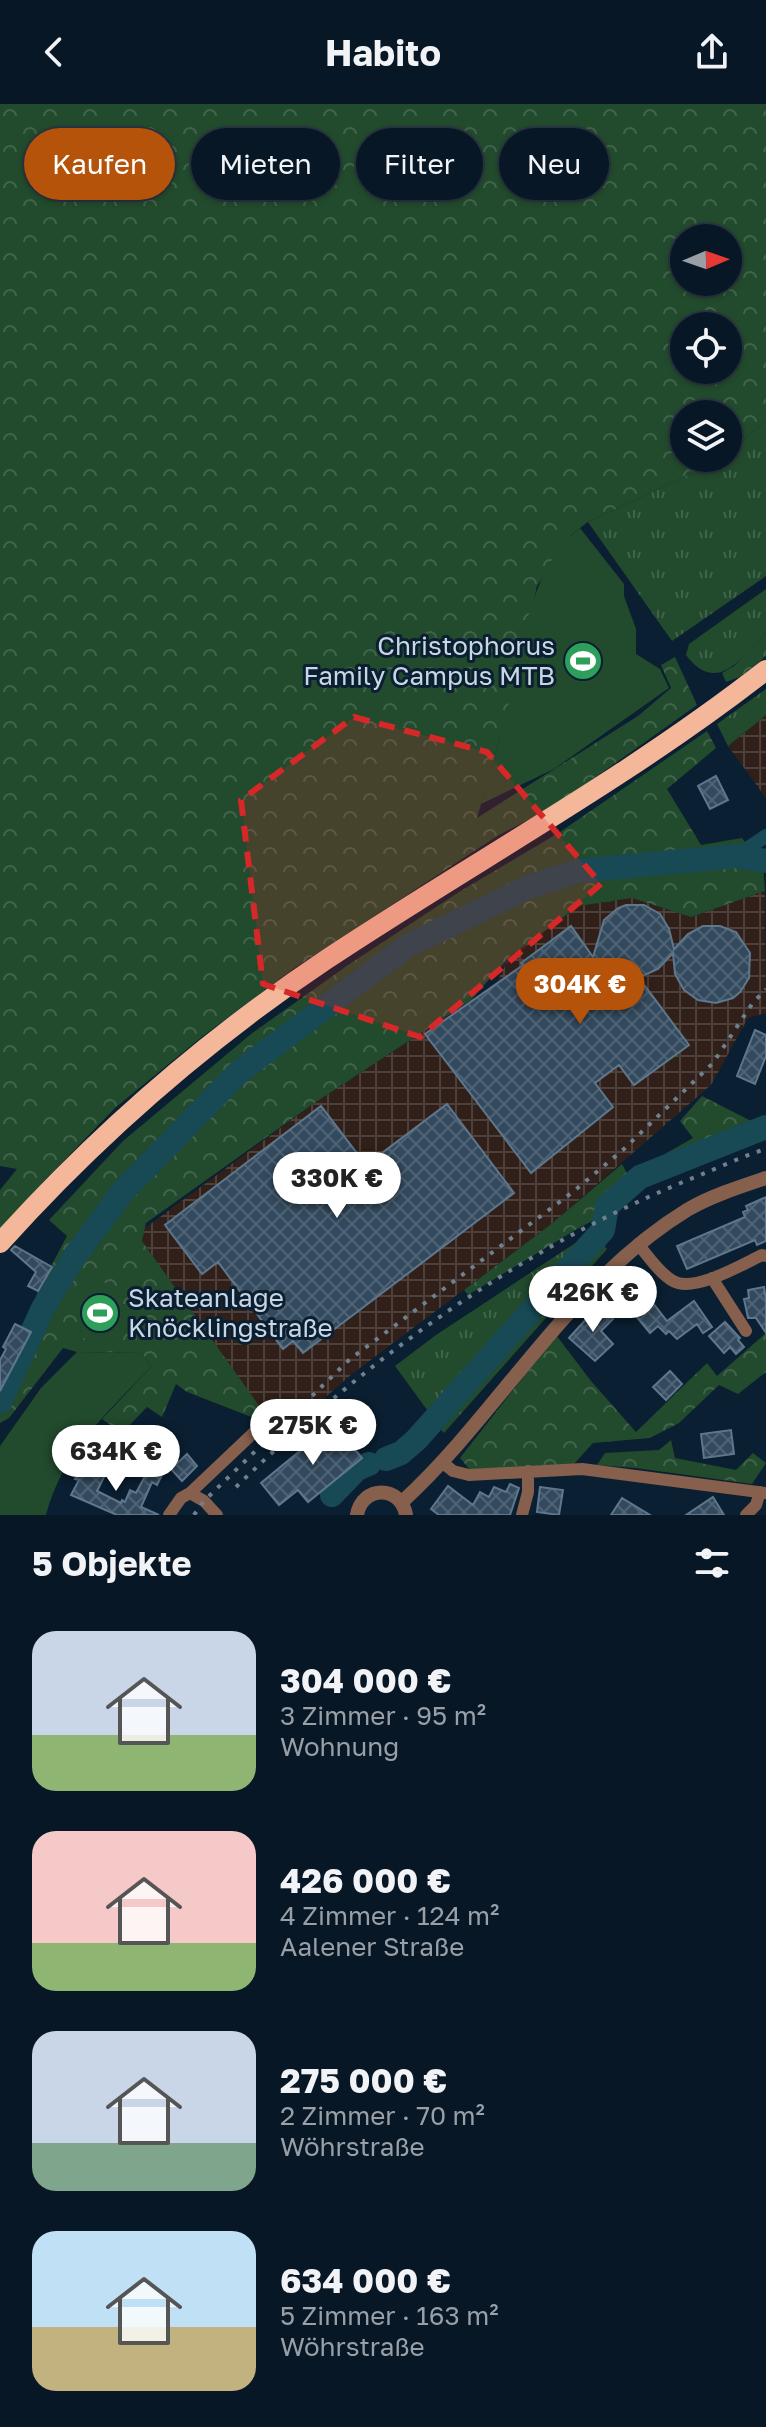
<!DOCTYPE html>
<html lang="de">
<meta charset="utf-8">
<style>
body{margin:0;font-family:"Golos Text",sans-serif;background:#11202d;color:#f1f3f6;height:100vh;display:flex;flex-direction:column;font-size:30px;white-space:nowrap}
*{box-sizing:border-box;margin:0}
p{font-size:26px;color:#989fa7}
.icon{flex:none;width:44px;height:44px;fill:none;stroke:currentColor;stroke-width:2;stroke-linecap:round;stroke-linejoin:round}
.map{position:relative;height:1411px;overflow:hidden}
.sheet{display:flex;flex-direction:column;background:#081725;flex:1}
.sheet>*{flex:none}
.hud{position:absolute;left:24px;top:24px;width:718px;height:72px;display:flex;gap:16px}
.needle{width:52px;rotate:88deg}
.fabs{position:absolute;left:670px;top:120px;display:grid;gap:16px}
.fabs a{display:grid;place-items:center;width:72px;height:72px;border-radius:50%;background:#081725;box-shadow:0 2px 6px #0004,0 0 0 2px #293642;font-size:40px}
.price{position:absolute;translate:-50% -68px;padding:0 18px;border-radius:28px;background:#fff;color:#222;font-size:26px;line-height:52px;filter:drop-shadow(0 2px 4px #0008)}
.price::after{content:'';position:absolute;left:50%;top:48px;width:24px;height:18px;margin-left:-12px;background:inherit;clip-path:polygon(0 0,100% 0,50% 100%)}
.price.current{background:#b45309;color:#fff}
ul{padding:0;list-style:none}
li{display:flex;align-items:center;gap:24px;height:200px;padding:0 32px}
li span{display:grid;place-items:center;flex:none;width:224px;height:160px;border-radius:24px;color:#555}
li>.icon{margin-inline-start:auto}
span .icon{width:96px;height:96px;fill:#fffc;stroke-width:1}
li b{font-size:34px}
h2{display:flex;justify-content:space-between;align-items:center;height:96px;padding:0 32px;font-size:34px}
.tag{padding:0 28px;border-radius:36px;background:#081725;box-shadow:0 2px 6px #0004,0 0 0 2px #293642;font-size:28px;line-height:72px}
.tag.current{background:#b45309;color:#fff}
header{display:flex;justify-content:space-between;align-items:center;height:104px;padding:0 32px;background:#081725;font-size:36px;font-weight:700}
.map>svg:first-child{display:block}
.industrial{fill:url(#industrial-grid)}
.grass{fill:url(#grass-tufts)}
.forest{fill:url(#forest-crowns);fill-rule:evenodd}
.green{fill:#224a2d}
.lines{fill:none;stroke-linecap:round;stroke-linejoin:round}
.canal{stroke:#184a56;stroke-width:14}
.river{stroke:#184a56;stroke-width:24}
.building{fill:url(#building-cross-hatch);stroke:#5f778d;stroke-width:2}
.minor{stroke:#865f4d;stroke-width:12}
.tertiary{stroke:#865f4d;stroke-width:14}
.trunk{stroke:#f4b79a;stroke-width:20}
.rail{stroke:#6f808f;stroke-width:4;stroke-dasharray:4 8;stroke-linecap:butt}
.marked{fill:#d62828;fill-opacity:0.2;stroke:#d62828;stroke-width:6;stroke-dasharray:16 10;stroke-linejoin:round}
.labels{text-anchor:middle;stroke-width:6;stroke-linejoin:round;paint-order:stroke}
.poi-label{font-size:26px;fill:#c9d6e3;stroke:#0a1f31;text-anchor:end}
</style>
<header><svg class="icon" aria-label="back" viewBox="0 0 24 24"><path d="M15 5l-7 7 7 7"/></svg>Habito<svg class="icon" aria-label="share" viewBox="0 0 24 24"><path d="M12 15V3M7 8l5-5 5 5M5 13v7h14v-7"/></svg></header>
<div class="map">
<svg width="766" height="1411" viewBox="0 0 766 1411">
<defs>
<pattern id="industrial-grid" width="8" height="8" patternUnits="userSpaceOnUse" patternTransform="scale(2)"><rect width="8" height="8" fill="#312019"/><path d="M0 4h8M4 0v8" fill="none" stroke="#4e403a"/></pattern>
<pattern id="grass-tufts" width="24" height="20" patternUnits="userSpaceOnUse" patternTransform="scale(2)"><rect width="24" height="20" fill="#224a2d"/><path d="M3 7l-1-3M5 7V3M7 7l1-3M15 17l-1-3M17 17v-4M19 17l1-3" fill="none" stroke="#41634b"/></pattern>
<pattern id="forest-crowns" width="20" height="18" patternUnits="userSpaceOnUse" patternTransform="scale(2)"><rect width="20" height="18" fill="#224a2d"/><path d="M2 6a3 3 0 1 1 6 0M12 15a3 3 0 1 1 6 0" fill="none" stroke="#41634b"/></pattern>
<pattern id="building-cross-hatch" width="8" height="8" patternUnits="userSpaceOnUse" patternTransform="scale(2)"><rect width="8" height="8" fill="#334a5e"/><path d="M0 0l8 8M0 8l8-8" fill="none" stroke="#4f6375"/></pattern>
</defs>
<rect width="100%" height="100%" fill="#0a1f31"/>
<path class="industrial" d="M766 611V694L728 642Z
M765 787 766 909 748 914 711 981 550 1121 352 1270 280 1333 142 1137 145 1124 313 1000 496 880 510 852 579 802 632 794 691 813Z"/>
<path class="grass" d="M766 317V472L672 537 588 418 706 363 721 354H728V350Z
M766 485V529C741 554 717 592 686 551L689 540Z
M766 585V611L728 642 717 620Z
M592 1128 607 1145 444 1329 395 1262 436 1231Z"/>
<path class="forest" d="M0 0H766V317L728 350V310H684V354H721L706 363 588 418 572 430 537 482 506 613 477 714 638 612 671 584 661 561 675 553 697 601 555 702 499 731 293 865 203 932 115 1004 47 1074 0 1127V1086L17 1065 0 1062ZM684 134H728V178H684ZM684 222H728V266H684Z
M766 529V552L742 572 726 578 722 569 734 562Z
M707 627 716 644 667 685 701 741 742 734 763 762 765 787 691 813 632 794 579 802 510 852 471 896 313 1000 146 1119 142 1137 262 1306 254 1314 187 1288 176 1280 162 1313 147 1303 122 1329 102 1315 151 1263 142 1249 77 1248 63 1244 9 1314 0 1319V1289L35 1233 28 1215 38 1187 67 1132 49 1116 123 1037 251 930 348 861 459 788 560 728Z
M702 992 761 1022 766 1019V1031L684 1058 642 1081 626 1099 577 1125 468 1191 464 1186 550 1121 622 1060 628 1071 693 1034 680 1017Z
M766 1229V1268L738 1290 719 1281 679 1319 650 1334 593 1339 573 1361 471 1367 460 1354 556 1231 591 1277 636 1328 707 1259 717 1272Z
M671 1336 675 1354 736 1366 753 1349 766 1359 752 1380 636 1364 597 1361 605 1349 659 1346Z"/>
<path class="green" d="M580 424 624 480V492L636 525V550L660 565 669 584 554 665 481 700C489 670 499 640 506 610 521 552 528 463 580 424Z
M103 1178 120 1186 96 1240 79 1232Z
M77 1248 142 1249 151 1263C107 1309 63 1347 46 1411H0V1342L41 1284Z"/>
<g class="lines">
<path class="canal" d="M736 752 766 732"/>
<path class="river" d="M0 1298 43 1204 75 1152 123 1087 239 968 407 842 529 783 578 767 736 752 766 757
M386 1355 401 1349 416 1336 603 1126 607 1102 640 1073 766 1023
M332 1391 357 1365 369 1360"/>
</g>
<path class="building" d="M716 672 728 696 710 705 698 682Z
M626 801H644L660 810 669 825 674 845 688 830 703 822H720L736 828 750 849 749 874 740 888 733 894 716 899 698 896 684 886 675 870 673 849 658 865 638 874 605 869 625 897 645 882 689 941 634 981 619 961 595 979 613 1003 531 1069 425 930 523 861 521 859 571 822 593 853 604 816 618 804Z
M755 926 766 931V952L755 980 737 972Z
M447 1000 514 1089 303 1249 293 1237 283 1245 218 1158 202 1170 165 1121 321 1002 366 1061Z
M766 1093V1137L757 1141 755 1136 687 1165 677 1142 745 1113 743 1108 748 1106 746 1102Z
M15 1142 52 1163 38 1187 28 1182 36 1168 11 1146Z
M764 1183 766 1196V1229L756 1214H748L744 1195 749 1194 748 1186Z
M694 1197 712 1223 703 1229 697 1220 677 1235 669 1227 666 1230 658 1222 650 1229 636 1212 652 1198 667 1217Z
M598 1202 613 1215 601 1227 613 1240 595 1257 569 1234Z
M725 1218 740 1234 738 1236 744 1243 736 1250 730 1243 724 1249 709 1232Z
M15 1220 31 1228 0 1287V1256L6 1245 3 1243Z
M670 1267 682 1280 666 1296 653 1283Z
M334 1319 362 1354 308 1398 298 1386 279 1401 261 1379Z
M731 1326 734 1350 704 1354 701 1330Z
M187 1350 197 1362 182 1377 171 1365Z
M152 1359 159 1363 158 1366 163 1369 157 1381 152 1378 141 1403 159 1411H117L71 1391 79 1376 75 1375 81 1364 96 1372 106 1369 97 1387 121 1399 122 1396 125 1398 130 1386 136 1389Z
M510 1380 519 1384 510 1411H439L431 1405 448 1382 473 1401 480 1388 489 1393 494 1383 506 1388Z
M540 1383 563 1386 559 1411 537 1408Z
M713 1393 724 1411H686Z
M622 1394 650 1411H611Z"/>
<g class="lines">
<path class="minor" d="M638 1140C648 1152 660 1170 673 1177 694 1189 741 1161 762 1151L766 1152
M712 1174 746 1227
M443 1359 453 1367 469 1371 582 1365 766 1389
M190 1389 204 1397 217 1411
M169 1411 181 1394 190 1389 266 1317
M522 1411 528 1388V1367
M746 1411 756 1401 760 1388"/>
<path class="tertiary" d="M402 1398C502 1306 568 1179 687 1106 711 1092 739 1083 766 1074
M357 1411C362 1381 401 1381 406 1411"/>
<path class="trunk" d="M0 1139C97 1031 206 936 327 855 473 758 628 674 766 566"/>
<path class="rail" d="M236 1383C369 1253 524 1141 698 1072 720 1063 743 1052 766 1045
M194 1411 204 1397 349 1256 574 1087 624 1045 713 959 752 900 766 885"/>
</g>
<path class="marked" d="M354 613 487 648 601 780 420 933 263 880 241 696Z"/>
<defs>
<symbol id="stadium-disc" viewBox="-11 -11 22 22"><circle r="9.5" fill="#2e9e5b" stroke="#0a1f31"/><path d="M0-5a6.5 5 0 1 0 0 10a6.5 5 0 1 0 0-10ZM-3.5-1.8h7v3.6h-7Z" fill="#fff"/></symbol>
</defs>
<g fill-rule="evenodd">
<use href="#stadium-disc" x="561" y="535" width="44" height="44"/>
<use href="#stadium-disc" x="78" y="1187" width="44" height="44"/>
</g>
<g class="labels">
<g class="poi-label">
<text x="555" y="551">Christophorus<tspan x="555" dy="30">Family Campus MTB</tspan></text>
<text x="128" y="1203" text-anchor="start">Skateanlage<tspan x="128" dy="30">Knöcklingstraße</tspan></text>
</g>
</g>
</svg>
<div class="fabs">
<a><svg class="needle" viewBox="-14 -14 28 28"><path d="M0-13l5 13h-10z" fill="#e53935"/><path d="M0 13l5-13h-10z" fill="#989fa7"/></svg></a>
<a><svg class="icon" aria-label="locate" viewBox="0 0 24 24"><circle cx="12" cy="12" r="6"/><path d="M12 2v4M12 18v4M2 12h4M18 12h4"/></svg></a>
<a><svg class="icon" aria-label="layers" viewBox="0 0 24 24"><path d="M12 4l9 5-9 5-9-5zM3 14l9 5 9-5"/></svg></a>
</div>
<b class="price current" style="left:580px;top:922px">304K €</b>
<b class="price" style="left:337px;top:1116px">330K €</b>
<b class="price" style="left:593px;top:1230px">426K €</b>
<b class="price" style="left:313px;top:1363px">275K €</b>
<b class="price" style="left:116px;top:1389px">634K €</b>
<div class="hud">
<a class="tag current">Kaufen</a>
<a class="tag">Mieten</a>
<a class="tag">Filter</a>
<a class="tag">Neu</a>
</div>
</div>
<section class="sheet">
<h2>5 Objekte<svg class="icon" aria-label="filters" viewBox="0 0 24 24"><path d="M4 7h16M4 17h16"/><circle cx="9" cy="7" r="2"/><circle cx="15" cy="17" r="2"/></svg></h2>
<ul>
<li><span style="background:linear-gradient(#c9d6e8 65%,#8fb573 0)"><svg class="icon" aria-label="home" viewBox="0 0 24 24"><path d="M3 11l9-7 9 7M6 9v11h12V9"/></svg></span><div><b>304 000 €</b><p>3 Zimmer · 95 m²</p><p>Wohnung</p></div></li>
<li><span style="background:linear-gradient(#f6c9c9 70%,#8fb573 0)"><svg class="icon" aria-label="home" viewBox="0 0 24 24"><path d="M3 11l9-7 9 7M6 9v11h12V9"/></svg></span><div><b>426 000 €</b><p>4 Zimmer · 124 m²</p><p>Aalener Straße</p></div></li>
<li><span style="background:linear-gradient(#c9d6e8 70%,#7fa58c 0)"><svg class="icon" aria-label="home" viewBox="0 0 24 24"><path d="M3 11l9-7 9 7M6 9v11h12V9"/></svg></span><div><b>275 000 €</b><p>2 Zimmer · 70 m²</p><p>Wöhrstraße</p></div></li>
<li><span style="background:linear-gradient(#bfe0f5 60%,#c2b280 0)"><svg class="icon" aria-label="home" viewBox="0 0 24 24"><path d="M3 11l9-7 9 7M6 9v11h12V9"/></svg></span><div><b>634 000 €</b><p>5 Zimmer · 163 m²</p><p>Wöhrstraße</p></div></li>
</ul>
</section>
